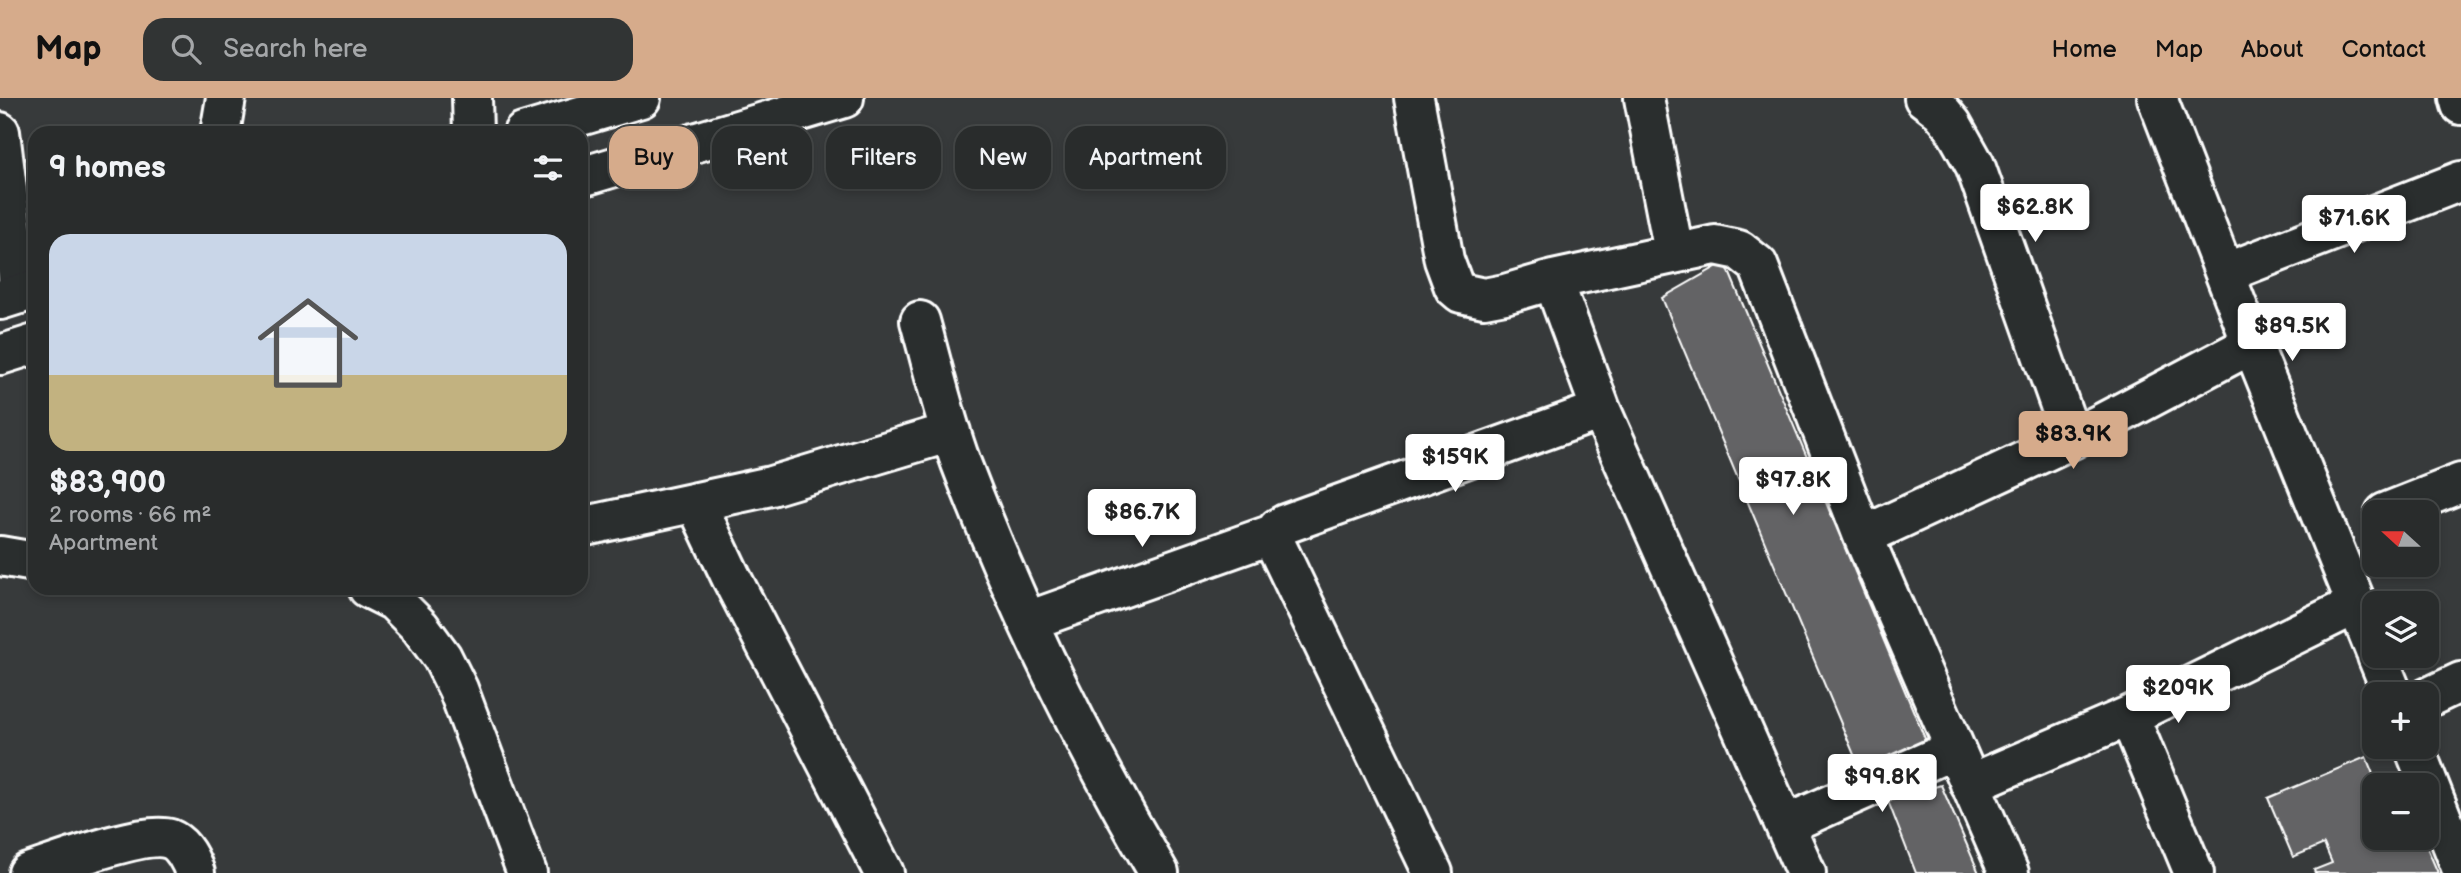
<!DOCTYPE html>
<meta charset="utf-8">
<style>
body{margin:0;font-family:"Balsamiq Sans",sans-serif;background:#313434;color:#f1f3f6;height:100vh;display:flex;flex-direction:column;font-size:26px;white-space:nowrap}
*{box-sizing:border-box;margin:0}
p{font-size:23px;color:#a5a7a9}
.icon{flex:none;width:38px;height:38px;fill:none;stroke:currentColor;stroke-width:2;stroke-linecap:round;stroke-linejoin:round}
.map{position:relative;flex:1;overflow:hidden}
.side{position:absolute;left:28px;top:28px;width:560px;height:469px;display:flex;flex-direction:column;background:#292c2c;border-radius:21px;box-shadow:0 4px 10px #0003,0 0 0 2px #454848}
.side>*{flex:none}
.top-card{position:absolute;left:609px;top:28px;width:665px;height:63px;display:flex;gap:14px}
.needle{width:46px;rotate:291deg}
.controls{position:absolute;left:2362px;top:402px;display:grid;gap:14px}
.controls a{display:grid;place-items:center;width:77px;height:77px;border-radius:14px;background:#292c2c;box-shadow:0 4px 10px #0003,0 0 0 2px #454848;font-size:35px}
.price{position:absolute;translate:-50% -60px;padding:0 16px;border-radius:7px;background:#fff;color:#222;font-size:23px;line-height:46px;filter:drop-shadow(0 2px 4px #0008)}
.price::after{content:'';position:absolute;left:50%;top:42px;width:21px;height:16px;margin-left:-10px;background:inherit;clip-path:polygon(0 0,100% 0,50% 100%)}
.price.active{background:#d6ab8b;color:#111}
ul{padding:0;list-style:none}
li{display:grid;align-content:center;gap:14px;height:371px;padding:0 21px}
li+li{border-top:2px solid #454848}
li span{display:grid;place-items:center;height:217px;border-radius:21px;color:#555}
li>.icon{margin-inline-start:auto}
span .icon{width:126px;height:126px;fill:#fffc;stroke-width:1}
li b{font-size:30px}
h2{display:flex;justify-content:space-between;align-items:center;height:84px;padding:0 21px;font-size:30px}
.tag{padding:0 24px;border-radius:21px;background:#292c2c;box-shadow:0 4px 10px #0003,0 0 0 2px #454848;font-size:24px;line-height:63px}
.tag.active{background:#d6ab8b;color:#111}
header{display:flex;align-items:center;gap:42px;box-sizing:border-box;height:98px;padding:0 35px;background:#d6ab8b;color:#111}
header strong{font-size:33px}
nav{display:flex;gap:38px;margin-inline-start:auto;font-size:24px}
.search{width:490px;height:63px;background:#313434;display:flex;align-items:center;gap:18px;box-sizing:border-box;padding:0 24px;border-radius:21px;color:#a5a7a9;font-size:26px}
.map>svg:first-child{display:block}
.building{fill:#636465;stroke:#fff;stroke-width:2}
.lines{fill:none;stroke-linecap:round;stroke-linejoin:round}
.minor-casing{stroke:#fff;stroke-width:44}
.major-casing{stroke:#fff;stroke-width:44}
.minor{stroke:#2a2d2e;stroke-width:38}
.major{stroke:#2a2d2e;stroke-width:38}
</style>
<header>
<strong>Map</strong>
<div class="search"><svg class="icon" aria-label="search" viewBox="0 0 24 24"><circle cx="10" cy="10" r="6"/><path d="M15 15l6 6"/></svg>Search here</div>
<nav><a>Home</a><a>Map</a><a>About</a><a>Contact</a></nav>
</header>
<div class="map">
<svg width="2461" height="775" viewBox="0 0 2461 775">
<rect width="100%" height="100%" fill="#373a3b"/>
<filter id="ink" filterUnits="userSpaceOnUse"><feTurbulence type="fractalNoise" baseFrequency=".0143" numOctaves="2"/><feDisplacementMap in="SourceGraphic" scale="14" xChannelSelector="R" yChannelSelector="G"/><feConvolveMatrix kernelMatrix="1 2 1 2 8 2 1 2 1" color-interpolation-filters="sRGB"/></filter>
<g filter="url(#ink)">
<path class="building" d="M1725 164 1926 643 1860 671 1662 200Z
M2366 659 2378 688H2375V740H2423L2438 775H2315L2314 772 2332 765 2324 746 2293 759 2268 700Z
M1941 687 1979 775H1916L1888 703Z"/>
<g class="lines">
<defs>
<path id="minor" d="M472 0 473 35
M1414 0 1444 162 1454 189 1461 195 1484 200 1505 196 1553 182 1715 147 1739 152 1758 167 1863 438 2009 775
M1644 0 1674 154
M1924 0 1941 13 1952 26 1975 67 2072 341
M2157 0 2252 246 2375 552
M2459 0 2461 7
M0 34 20 196
M220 35 226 0
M2225 175 2461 83
M1553 182 1601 312 1806 775
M920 223C933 270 944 319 961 365 1015 507 1082 644 1159 775
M696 405 731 479 884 775
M2385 415 2461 385
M581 429 771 388 951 334
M1276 435V447L1433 775
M1863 438 2072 341 2252 246
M0 458 35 464
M368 490 394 503 420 529 442 559 458 591 527 775
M1028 523 1276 435 1278 430 1285 426 1601 312
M2377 558 2393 597
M2427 600 2461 584
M2129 618 2194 775
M2414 649 2461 769
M1970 686 2129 618 2357 506
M1785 727 1955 651
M28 775C56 766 145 732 170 741 183 746 191 763 195 775"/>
<path id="major" d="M523 35 641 0
M581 79 844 0
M0 202 35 191
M0 257 35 246"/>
</defs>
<use href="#minor" class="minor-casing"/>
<use href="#major" class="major-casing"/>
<use href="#minor" class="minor"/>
<use href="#major" class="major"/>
</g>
</g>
</svg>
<div class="controls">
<a><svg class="needle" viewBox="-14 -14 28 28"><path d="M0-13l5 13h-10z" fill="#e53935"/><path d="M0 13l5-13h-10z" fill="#a5a7a9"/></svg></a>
<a><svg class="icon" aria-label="layers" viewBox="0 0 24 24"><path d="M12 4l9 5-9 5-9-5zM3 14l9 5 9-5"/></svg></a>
<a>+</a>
<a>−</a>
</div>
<b class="price" style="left:2035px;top:146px">$62.8K</b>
<b class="price" style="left:2354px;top:157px">$71.6K</b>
<b class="price" style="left:2292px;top:265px">$89.5K</b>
<b class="price active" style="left:2073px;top:373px">$83.9K</b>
<b class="price" style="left:1455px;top:396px">$159K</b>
<b class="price" style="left:1793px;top:419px">$97.8K</b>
<b class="price" style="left:1142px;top:451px">$86.7K</b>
<b class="price" style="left:2178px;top:627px">$209K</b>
<b class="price" style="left:1882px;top:716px">$99.8K</b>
<div class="top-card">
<a class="tag active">Buy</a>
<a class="tag">Rent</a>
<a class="tag">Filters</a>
<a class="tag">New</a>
<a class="tag">Apartment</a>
</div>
<section class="side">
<h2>9 homes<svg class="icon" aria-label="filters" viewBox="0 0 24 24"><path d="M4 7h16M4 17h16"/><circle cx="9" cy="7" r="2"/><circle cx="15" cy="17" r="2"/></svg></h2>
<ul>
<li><span style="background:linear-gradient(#c9d6e8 65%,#c2b280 0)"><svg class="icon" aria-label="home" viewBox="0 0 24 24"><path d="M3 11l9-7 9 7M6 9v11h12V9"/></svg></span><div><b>$83,900</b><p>2 rooms · 66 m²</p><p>Apartment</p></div></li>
</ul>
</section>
</div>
